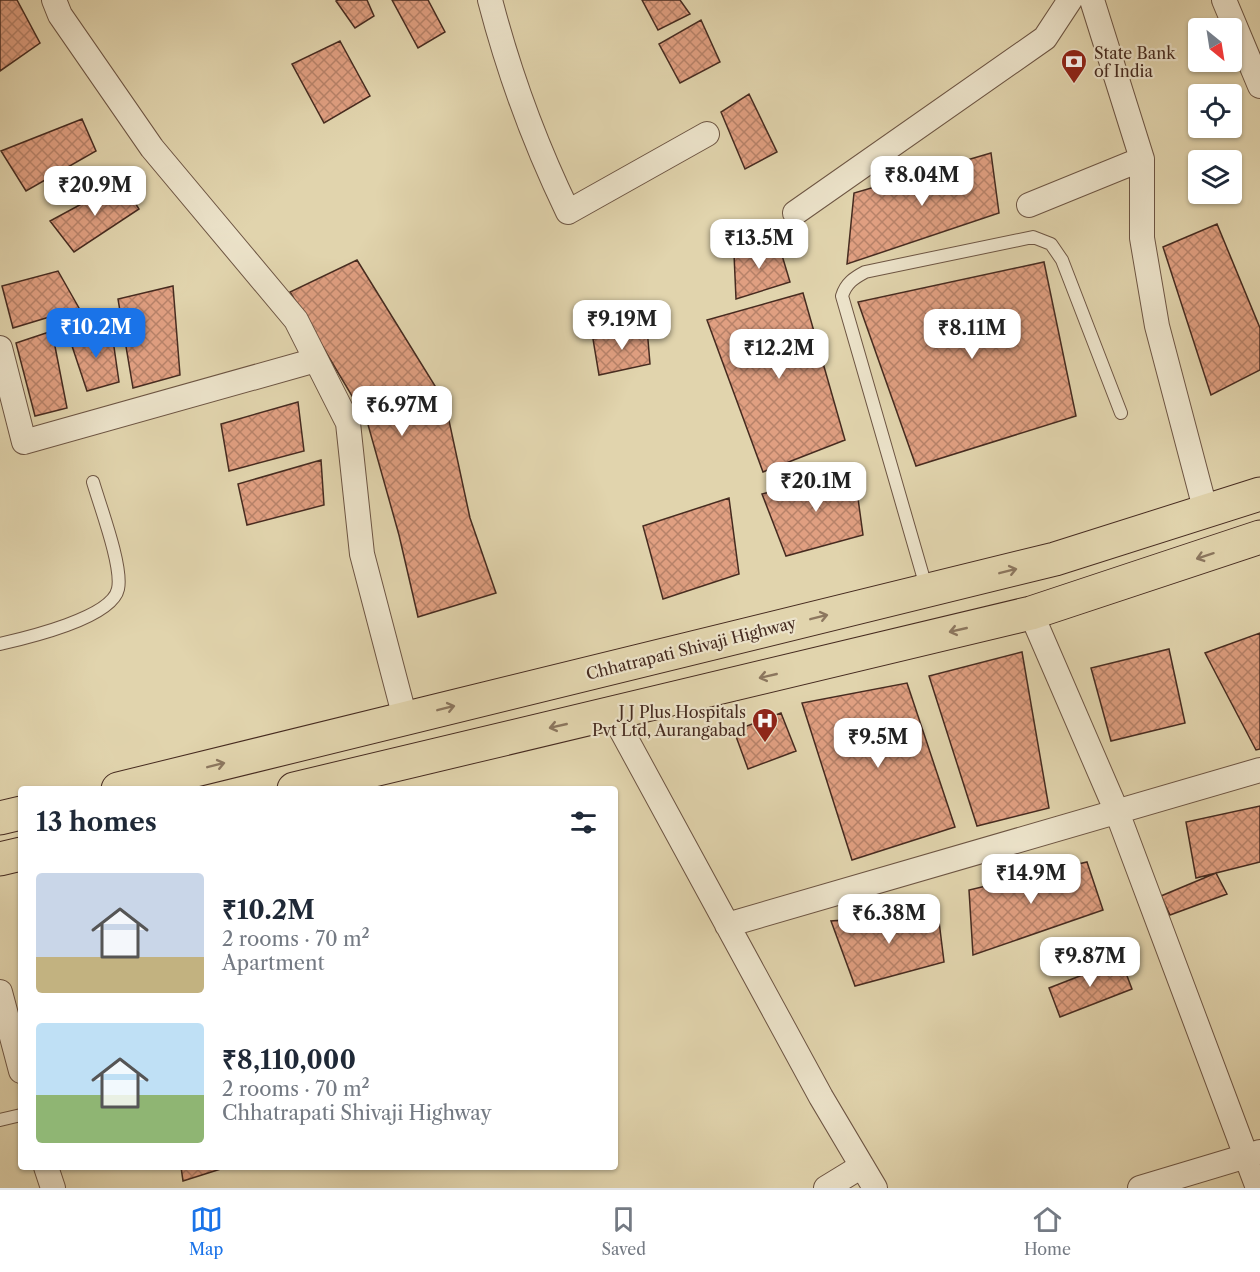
<!DOCTYPE html>
<meta charset="utf-8">
<style>
body{margin:0;font-family:"Libre Caslon Text",serif;background:#f2f2f3;color:#1f2937;height:100vh;display:flex;flex-direction:column;font-size:22px;white-space:nowrap}
*{box-sizing:border-box;margin:0}
p{font-size:20px;color:#747a83}
.icon{flex:none;width:33px;height:33px;fill:none;stroke:currentColor;stroke-width:2;stroke-linecap:round;stroke-linejoin:round}
.map{position:relative;flex:1;overflow:hidden}
.drawer{position:absolute;left:18px;top:786px;width:600px;height:384px;display:flex;flex-direction:column;background:#fff;border-radius:6px;box-shadow:0 2px 4px #0004}
.drawer>*{flex:none}
.needle{width:39px;rotate:150deg}
.buttons{position:absolute;left:1188px;top:18px;display:grid;gap:12px}
.buttons a{display:grid;place-items:center;width:54px;height:54px;border-radius:6px;background:#fff;box-shadow:0 2px 4px #0004;font-size:30px}
.price{position:absolute;translate:-50% -51px;padding:0 14px;border-radius:12px;background:#fff;color:#222;font-size:20px;line-height:39px;filter:drop-shadow(0 2px 3px #0008)}
.price::after{content:'';position:absolute;left:50%;top:36px;width:18px;height:14px;margin-left:-9px;background:inherit;clip-path:polygon(0 0,100% 0,50% 100%)}
.price.on{background:#1a73e8;color:#fff}
ul{padding:0;list-style:none}
li{display:flex;align-items:center;gap:18px;height:150px;padding:0 18px}
li span{display:grid;place-items:center;flex:none;width:168px;height:120px;border-radius:6px;color:#555}
li>.icon{margin-inline-start:auto}
span .icon{width:72px;height:72px;fill:#fffc;stroke-width:1}
li b{font-size:26px}
h2{display:flex;justify-content:space-between;align-items:center;height:72px;padding:0 18px;font-size:26px}
.menu{display:flex;justify-content:space-around;align-items:center;height:84px;border-top:2px solid #e0e1e3;background:#fff;font-size:16px;color:#747a83}
.menu a{display:grid;justify-items:center;gap:3px}
.menu .on{color:#1a73e8}
.map>svg:first-child{display:block}
.building{fill:url(#building-cross-hatch);stroke:#462b20;stroke-width:1.5}
.lines{fill:none;stroke-linecap:round;stroke-linejoin:round}
.lane-casing{stroke:#6d5543;stroke-width:14}
.street-casing{stroke:#6d5543;stroke-width:26}
.highway-casing{stroke:#462b20;stroke-width:35}
.lane{stroke:#ece3ca;stroke-width:12}
.street{stroke:#ece3ca;stroke-width:24}
.highway{stroke:#e1d4ad;stroke-width:33}
.oneway{stroke:#8c775f}
.labels{text-anchor:middle;stroke-width:4.5;stroke-linejoin:round;paint-order:stroke}
.poi-label{font-size:16px;fill:#462b20;stroke:#ece3ca;text-anchor:start}
.street-label{font-size:16px;fill:#462b20;stroke:#ece3ca}
</style>
<div class="map">
<svg width="1260" height="1188" viewBox="0 0 1260 1188">
<defs>
<pattern id="building-cross-hatch" width="8" height="8" patternUnits="userSpaceOnUse" patternTransform="scale(1.5)"><rect width="8" height="8" fill="#e09f81"/><path d="M0 0l8 8M0 8l8-8" fill="none" stroke="#b78269"/></pattern>
</defs>
<rect width="100%" height="100%" fill="#e1d4ad"/>
<filter id="stains"><feTurbulence type="fractalNoise" baseFrequency=".00333" numOctaves="4"/><feColorMatrix values="0 0 0 0 .2 0 0 0 0 .09 0 0 0 0 .02 0 0 0 .5 -.17"/></filter>
<radialGradient id="worn" r=".72"><stop offset=".6" stop-color="#630" stop-opacity="0"/><stop offset="1" stop-color="#630" stop-opacity=".3"/></radialGradient>
<path class="building" d="M0 0H17L40 43 0 71Z
M338 0H367L374 16 355 28 336 1Z
M392 0H428L445 32 418 48Z
M642 0H680L690 14 658 30Z
M701 20 720 62 680 83 659 44Z
M340 41 370 96 324 123 292 64Z
M749 94 777 152 745 169 721 112Z
M82 119 96 151 26 191 1 151Z
M991 153 999 213 847 264 854 193Z
M122 182 139 209 74 252 50 221Z
M1217 224 1260 328V370L1211 395 1163 247Z
M778 242 790 282 736 299 734 254Z
M357 260 445 402 470 518 496 593 418 617 399 535 367 421 290 292Z
M1044 262 1076 416 916 466 858 302Z
M58 271 79 308 13 328 2 286Z
M173 286 180 375 133 388 118 299Z
M803 293 845 440 763 472 707 320Z
M647 328 650 364 599 375 593 339Z
M52 331 67 408 35 416 16 343Z
M112 333 119 382 87 391 68 334Z
M298 402 304 451 229 471 221 424Z
M321 460 324 505 247 525 238 484Z
M854 469 863 535 786 556 762 494Z
M729 498 739 574 663 599 643 526Z
M1260 633V749L1256 750 1205 653Z
M1169 649 1185 723 1111 741 1091 668Z
M1022 652 1049 808 977 826 929 676Z
M907 683 955 827 852 860 802 703Z
M781 713 796 751 748 769 734 731Z
M1260 806V862L1196 878 1186 822Z
M1087 862 1103 910 973 955 969 890Z
M1216 873 1227 894 1170 915 1161 896Z
M938 913 944 962 855 986 831 921Z
M1121 960 1132 989 1060 1017 1049 988Z
M181 1167H227L183 1181Z"/>
<g class="lines">
<defs>
<path id="lane" d="M927 590 842 296C846 283 854 278 865 272L1033 237 1051 244 1062 260 1121 413
M0 644C26 638 112 618 118 589 123 567 100 506 93 482
M0 1120 21 1115"/>
<path id="street" d="M54 0 60 15 152 148 296 320 348 423 362 554 405 718
M490 0C509 73 535 144 568 212L707 134
M1092 0 1142 159V238L1157 326 1206 512
M1224 0 1260 86
M1029 205 1142 159
M795 213 1045 38 1070 0
M0 348 24 442 316 360
M1031 613 1117 812 1258 1188
M612 713 821 1097 875 1188
M727 925 1260 770
M0 992 21 1071
M46 1167 53 1188
M826 1188 862 1166
M1140 1188 1260 1152"/>
<path id="highway" d="M118 789 1055 559 1260 494
M294 789 1031 613 1260 537
M0 818 21 813
M0 859 21 854"/>
</defs>
<use href="#lane" class="lane-casing"/>
<use href="#street" class="street-casing"/>
<use href="#highway" class="highway-casing"/>
<use href="#lane" class="lane"/>
<use href="#street" class="street"/>
<use href="#highway" class="highway"/>
</g>
<defs><path id="oneway-shaft" d="M-6 0H5M1.5-3L5.5 0L1.5 3" fill="none" stroke-width="1.6" stroke-linecap="round" stroke-linejoin="round" transform="scale(1.5)"/></defs>
<g class="oneway">
<use href="#oneway-shaft" transform="translate(1205 556) rotate(162)"/>
<use href="#oneway-shaft" transform="translate(1008 571) rotate(-14)"/>
<use href="#oneway-shaft" transform="translate(819 617) rotate(-14)"/>
<use href="#oneway-shaft" transform="translate(958 630) rotate(167)"/>
<use href="#oneway-shaft" transform="translate(768 676) rotate(167)"/>
<use href="#oneway-shaft" transform="translate(446 708) rotate(-14)"/>
<use href="#oneway-shaft" transform="translate(558 726) rotate(167)"/>
<use href="#oneway-shaft" transform="translate(216 765) rotate(-14)"/>
</g>
<defs>
<symbol id="bank-pin" viewBox="-11 -11 22 30"><path d="M0 17L-7.5 6A9.5 9.5 0 1 1 7.5 6Z" fill="#8f2418" stroke="#ece3ca"/><path d="M-6-4H6V4H-6ZM0-2.3a2.3 2.3 0 1 0 0 4.6a2.3 2.3 0 1 0 0-4.6Z" fill="#fff"/></symbol>
<symbol id="hospital-pin" viewBox="-11 -11 22 30"><path d="M0 17L-7.5 6A9.5 9.5 0 1 1 7.5 6Z" fill="#8f2418" stroke="#ece3ca"/><path d="M-5-5h3v3.5h4V-5h3V5h-3V1.5h-4V5h-3Z" fill="#fff"/></symbol>
</defs>
<g fill-rule="evenodd">
<use href="#bank-pin" x="1059" y="47" width="30" height="40"/>
<use href="#hospital-pin" x="750" y="706" width="30" height="40"/>
</g>
<g class="labels">
<g class="poi-label">
<text x="1094" y="59">State Bank<tspan x="1094" dy="18">of India</tspan></text>
<text x="746" y="718" text-anchor="end">J J Plus Hospitals<tspan x="746" dy="18">Pvt Ltd, Aurangabad</tspan></text>
</g>
<g class="street-label">
<text transform="translate(691 648) rotate(-14)" y="6">Chhatrapati Shivaji Highway</text>
</g>
</g>
<rect width="100%" height="100%" filter="url(#stains)"/>
<rect width="100%" height="100%" fill="url(#worn)"/>
</svg>
<div class="buttons">
<a><svg class="needle" viewBox="-14 -14 28 28"><path d="M0-13l5 13h-10z" fill="#e53935"/><path d="M0 13l5-13h-10z" fill="#747a83"/></svg></a>
<a><svg class="icon" aria-label="locate" viewBox="0 0 24 24"><circle cx="12" cy="12" r="6"/><path d="M12 2v4M12 18v4M2 12h4M18 12h4"/></svg></a>
<a><svg class="icon" aria-label="layers" viewBox="0 0 24 24"><path d="M12 4l9 5-9 5-9-5zM3 14l9 5 9-5"/></svg></a>
</div>
<b class="price" style="left:922px;top:207px">₹8.04M</b>
<b class="price" style="left:95px;top:217px">₹20.9M</b>
<b class="price" style="left:759px;top:270px">₹13.5M</b>
<b class="price" style="left:622px;top:351px">₹9.19M</b>
<b class="price on" style="left:96px;top:359px">₹10.2M</b>
<b class="price" style="left:972px;top:360px">₹8.11M</b>
<b class="price" style="left:779px;top:380px">₹12.2M</b>
<b class="price" style="left:402px;top:437px">₹6.97M</b>
<b class="price" style="left:816px;top:513px">₹20.1M</b>
<b class="price" style="left:878px;top:769px">₹9.5M</b>
<b class="price" style="left:1031px;top:905px">₹14.9M</b>
<b class="price" style="left:889px;top:945px">₹6.38M</b>
<b class="price" style="left:1090px;top:988px">₹9.87M</b>
<section class="drawer">
<h2>13 homes<svg class="icon" aria-label="filters" viewBox="0 0 24 24"><path d="M4 7h16M4 17h16"/><circle cx="9" cy="7" r="2"/><circle cx="15" cy="17" r="2"/></svg></h2>
<ul>
<li><span style="background:linear-gradient(#c9d6e8 70%,#c2b280 0)"><svg class="icon" aria-label="home" viewBox="0 0 24 24"><path d="M3 11l9-7 9 7M6 9v11h12V9"/></svg></span><div><b>₹10.2M</b><p>2 rooms · 70 m²</p><p>Apartment</p></div></li>
<li><span style="background:linear-gradient(#bfe0f5 60%,#8fb573 0)"><svg class="icon" aria-label="home" viewBox="0 0 24 24"><path d="M3 11l9-7 9 7M6 9v11h12V9"/></svg></span><div><b>₹8,110,000</b><p>2 rooms · 70 m²</p><p>Chhatrapati Shivaji Highway</p></div></li>
</ul>
</section>
</div>
<nav class="menu">
<a class="on"><svg class="icon" aria-label="map" viewBox="0 0 24 24"><path d="M3 6l6-2 6 2 6-2v14l-6 2-6-2-6 2zM9 4v14M15 6v14"/></svg>Map</a>
<a><svg class="icon" aria-label="saved" viewBox="0 0 24 24"><path d="M7 4h10v16l-5-4-5 4z"/></svg>Saved</a>
<a><svg class="icon" aria-label="home" viewBox="0 0 24 24"><path d="M3 11l9-7 9 7M6 9v11h12V9"/></svg>Home</a>
</nav>
